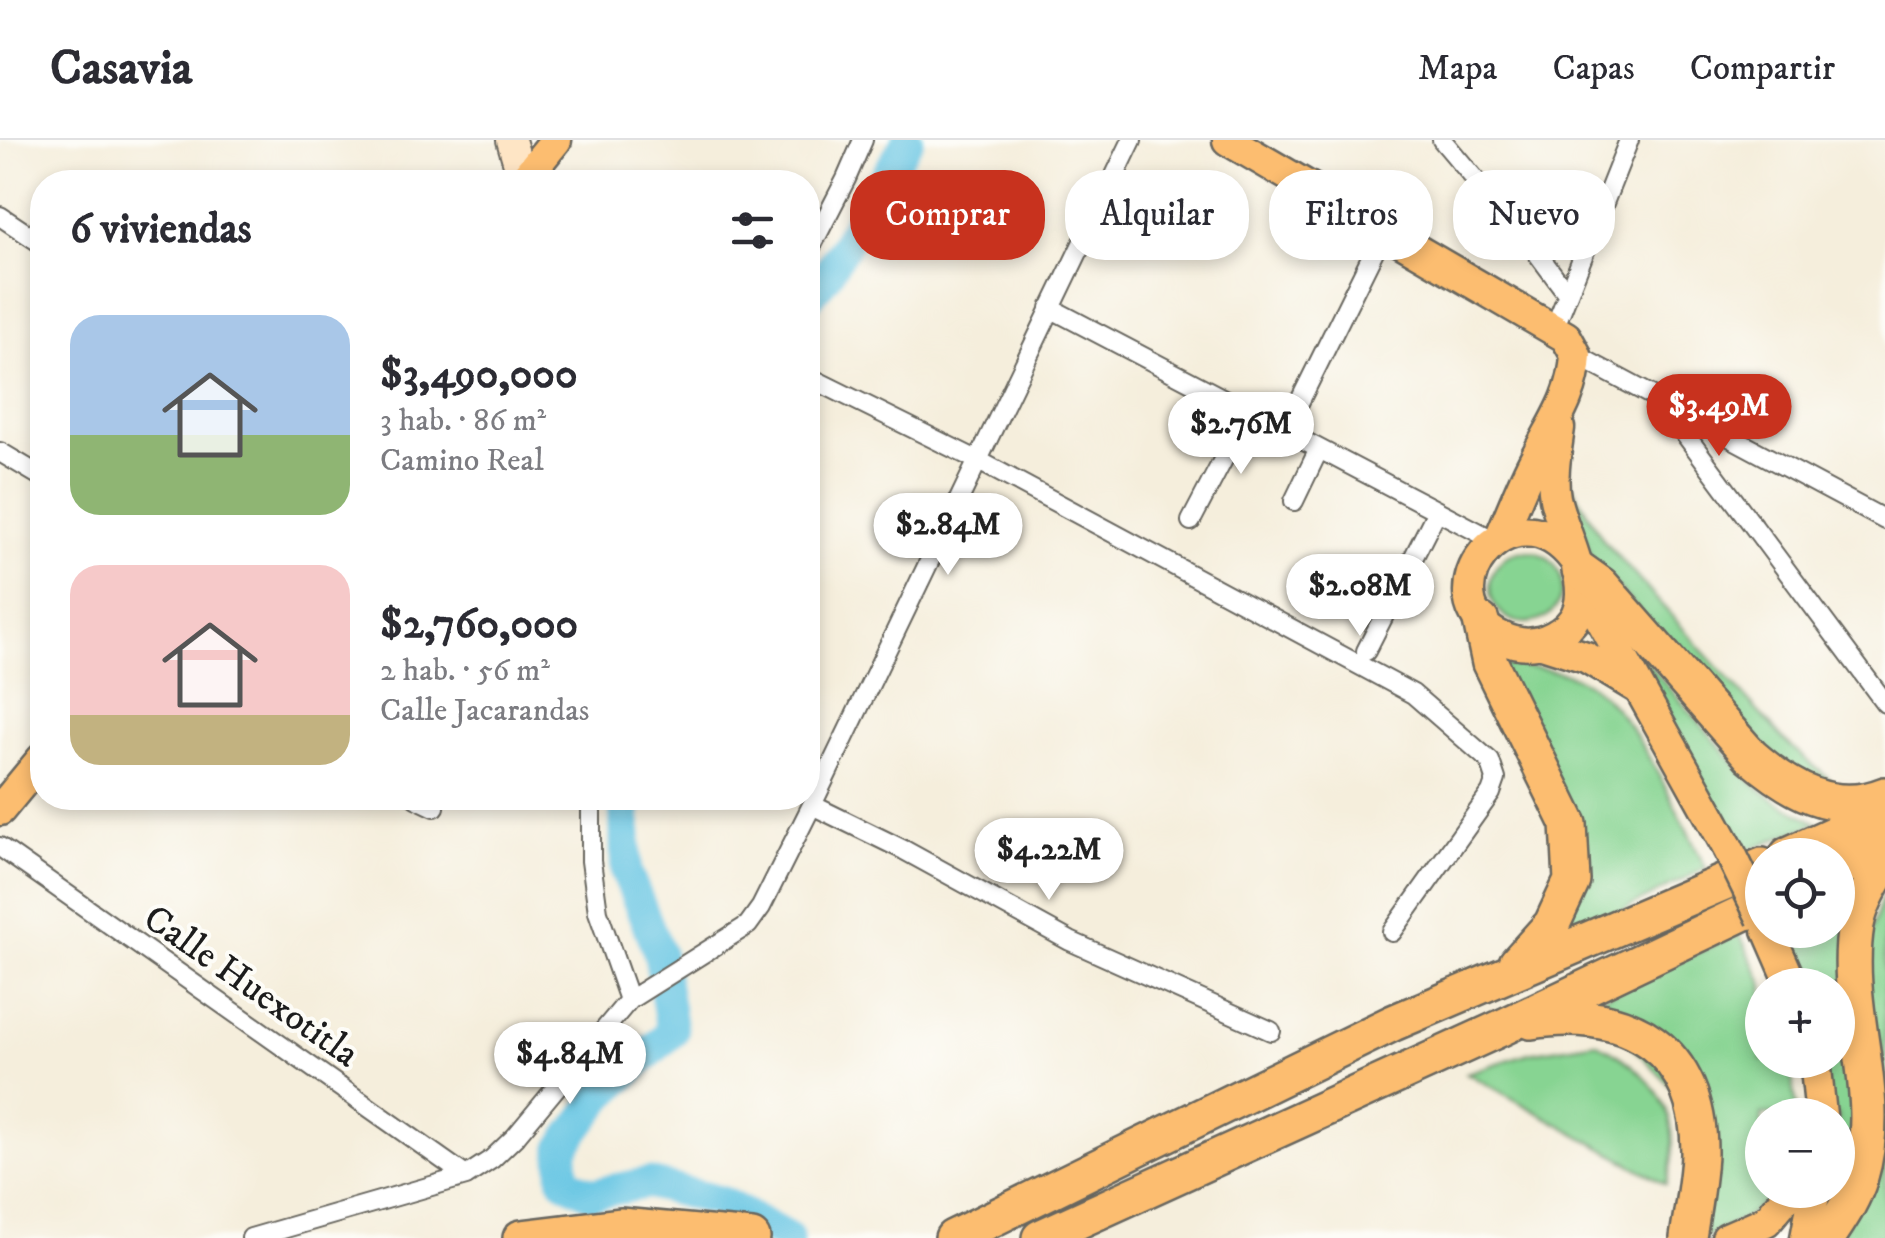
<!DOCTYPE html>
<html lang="es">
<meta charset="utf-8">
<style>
body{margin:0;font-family:"IM FELL DW Pica",serif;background:#f7f7f7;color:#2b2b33;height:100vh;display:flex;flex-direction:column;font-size:38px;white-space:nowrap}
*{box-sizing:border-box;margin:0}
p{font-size:32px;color:#7c7c81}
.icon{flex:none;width:55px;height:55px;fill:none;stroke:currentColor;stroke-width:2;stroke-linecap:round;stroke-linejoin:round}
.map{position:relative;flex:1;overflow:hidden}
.panel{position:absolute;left:30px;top:30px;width:790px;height:640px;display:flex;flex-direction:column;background:#fff;border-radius:40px;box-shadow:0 5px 15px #0003}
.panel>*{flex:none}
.guide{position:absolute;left:850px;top:30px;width:885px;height:90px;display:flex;gap:20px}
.fabs{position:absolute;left:1745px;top:698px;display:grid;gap:20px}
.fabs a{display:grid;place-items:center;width:110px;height:110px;border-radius:50%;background:#fff;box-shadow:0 5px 15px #0003;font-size:50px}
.price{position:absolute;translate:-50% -85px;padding:0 22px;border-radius:35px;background:#fff;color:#222;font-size:32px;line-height:65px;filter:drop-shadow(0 2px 5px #0008)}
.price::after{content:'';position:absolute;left:50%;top:60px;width:30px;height:22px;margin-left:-15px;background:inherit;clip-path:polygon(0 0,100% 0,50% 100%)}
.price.selected{background:#c8321e;color:#fff}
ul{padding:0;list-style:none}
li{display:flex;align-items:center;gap:30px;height:250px;padding:0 40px}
li span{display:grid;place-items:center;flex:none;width:280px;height:200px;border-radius:30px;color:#555}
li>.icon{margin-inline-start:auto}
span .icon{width:120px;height:120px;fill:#fffc;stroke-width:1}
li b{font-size:42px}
h2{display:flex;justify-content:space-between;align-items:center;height:120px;padding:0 40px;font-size:42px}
.tag{padding:0 35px;border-radius:40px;background:#fff;box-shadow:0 5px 15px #0003;font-size:35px;line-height:90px}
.tag.selected{background:#c8321e;color:#fff}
header{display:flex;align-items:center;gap:60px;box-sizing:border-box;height:140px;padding:0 50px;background:#fff;border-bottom:2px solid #e1e1e2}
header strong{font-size:48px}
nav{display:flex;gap:55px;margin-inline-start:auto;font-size:35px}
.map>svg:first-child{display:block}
.green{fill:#87d492;stroke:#527857;stroke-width:2.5}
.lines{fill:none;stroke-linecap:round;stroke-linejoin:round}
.river{stroke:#65c5e3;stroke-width:32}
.minor-casing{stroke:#68665f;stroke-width:22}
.secondary-casing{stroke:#68665f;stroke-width:32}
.primary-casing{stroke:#68665f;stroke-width:35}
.motorway-casing{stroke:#68665f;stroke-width:40}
.minor{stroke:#fff;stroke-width:18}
.secondary{stroke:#fee5c5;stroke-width:28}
.primary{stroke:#fcbd6f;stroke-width:30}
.motorway{stroke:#fcbd6f;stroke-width:35}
.primary-bridge-casing{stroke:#68665f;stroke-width:35;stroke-linecap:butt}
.primary-bridge{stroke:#fcbd6f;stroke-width:30}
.labels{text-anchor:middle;stroke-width:8;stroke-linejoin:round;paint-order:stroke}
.street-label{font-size:38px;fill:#1c1c1c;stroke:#fdfcf7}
</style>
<header>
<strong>Casavia</strong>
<nav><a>Mapa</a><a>Capas</a><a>Compartir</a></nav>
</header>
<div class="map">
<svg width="1885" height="1098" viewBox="0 0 1885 1098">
<rect width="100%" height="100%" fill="#fdfcf7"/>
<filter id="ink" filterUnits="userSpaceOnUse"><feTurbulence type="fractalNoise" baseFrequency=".01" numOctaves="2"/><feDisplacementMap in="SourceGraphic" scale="20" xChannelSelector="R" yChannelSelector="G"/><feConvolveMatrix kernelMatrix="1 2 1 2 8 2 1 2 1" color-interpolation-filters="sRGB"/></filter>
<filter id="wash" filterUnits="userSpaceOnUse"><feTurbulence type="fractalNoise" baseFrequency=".0048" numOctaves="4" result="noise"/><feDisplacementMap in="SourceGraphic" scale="40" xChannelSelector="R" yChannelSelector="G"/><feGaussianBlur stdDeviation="2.25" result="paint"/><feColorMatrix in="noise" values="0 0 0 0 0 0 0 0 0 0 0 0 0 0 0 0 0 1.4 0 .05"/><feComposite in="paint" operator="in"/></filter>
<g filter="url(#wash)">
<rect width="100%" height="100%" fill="#f5eedc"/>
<path class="green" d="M1570 343 1604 401 1783 599 1840 649 1789 631 1591 419Z
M1490 447a36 36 0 1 1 72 0a36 36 0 1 1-72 0Z
M1613 483 1751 642 1774 660 1817 683 1738 714Z
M1501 525C1527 527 1553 528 1577 538 1631 559 1678 676 1706 728L1558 803 1579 750Z
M1867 736 1862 1009 1825 1082 1826 1050H1838V975H1828L1821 920H1838V845H1800L1784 790H1838V749Z
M1885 749V1098H1837L1861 1060V825Z
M1739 793 1764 845 1762 920H1789L1798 975H1762V1050H1780L1745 1078 1703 1098 1704 980 1590 863Z
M1596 902C1655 934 1688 975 1666 1044L1467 933 1529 913Z"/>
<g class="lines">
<path class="river" d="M808 158 827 134 908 0
M625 658 626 731 659 813 672 892 602 955 562 1009 564 1040 591 1054 648 1043 722 1062 788 1098"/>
</g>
</g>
<g filter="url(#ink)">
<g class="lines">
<defs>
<path id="minor" d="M1442 0 1534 109 1566 152
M0 76 42 104
M808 113 846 39 863 0
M1050 168 1495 401
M1554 189 1629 0
M1576 215 1885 380
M809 237 979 321 1413 554 1490 621 1496 639 1491 653 1392 792
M1661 262 1885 563
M1285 291 1384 91
M0 312 42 337
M1294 361 1319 309
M1191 381 1248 272
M1366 511 1437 371
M416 658 435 667
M591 658V721L598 772 629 860
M812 665 904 710 1070 801 1271 891
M0 707 466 1036
M251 1098 466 1036 492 1019 515 997 629 860 748 785 761 767 812 665 1132 0"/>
<path id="secondary" d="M511 0 523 41"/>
<path id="primary" d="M1228 0 1566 197 1576 215C1574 256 1554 282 1536 317 1522 343 1512 371 1500 398
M522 42 556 0
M1559 288C1556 310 1551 336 1555 358 1565 404 1613 473 1546 500 1531 506 1515 504 1501 497 1420 458 1511 338 1574 419
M1582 445 1728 708
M1539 502 1586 517 1636 547
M0 670 42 619
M1768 790 1792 845
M1815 920 1821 975
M1727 1098 1766 1081 1792 1050
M1806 1098 1815 1050"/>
<path id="motorway" d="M1580 430 1601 445 1751 616C1789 649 1833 676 1885 655
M1481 481 1490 523 1569 684 1572 741 1552 784 1517 823
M1788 715 1885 671
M1838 729 1885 707
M1531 881C1629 866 1700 909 1699 1014 1698 1042 1692 1070 1688 1098
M521 1098 620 1086 752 1098
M953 1098 1393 883 1762 726
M1040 1098 1501 888 1762 764
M1827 1098C1840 1078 1853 1060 1860 1037 1885 954 1842 870 1856 785 1860 763 1873 741 1885 723"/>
</defs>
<use href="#minor" class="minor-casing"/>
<use href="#secondary" class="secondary-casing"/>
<use href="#primary" class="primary-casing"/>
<use href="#motorway" class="motorway-casing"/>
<use href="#minor" class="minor"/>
<use href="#secondary" class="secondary"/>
<use href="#primary" class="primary"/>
<use href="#motorway" class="motorway"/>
<defs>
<path id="primary-bridge" d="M1728 708 1762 778"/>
</defs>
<use href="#primary-bridge" class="primary-bridge-casing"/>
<use href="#primary-bridge" class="primary-bridge"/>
</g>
</g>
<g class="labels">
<g class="street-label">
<text transform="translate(252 845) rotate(35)" y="13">Calle Huexotitla</text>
</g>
</g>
</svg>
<div class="fabs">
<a><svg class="icon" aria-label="locate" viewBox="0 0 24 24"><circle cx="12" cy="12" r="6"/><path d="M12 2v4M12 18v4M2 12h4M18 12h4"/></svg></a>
<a>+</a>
<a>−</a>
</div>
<b class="price selected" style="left:1719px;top:319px">$3.49M</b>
<b class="price" style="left:1241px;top:337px">$2.76M</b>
<b class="price" style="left:948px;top:438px">$2.84M</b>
<b class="price" style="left:1360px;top:499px">$2.08M</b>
<b class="price" style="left:1049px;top:763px">$4.22M</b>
<b class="price" style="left:570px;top:967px">$4.84M</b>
<div class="guide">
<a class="tag selected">Comprar</a>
<a class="tag">Alquilar</a>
<a class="tag">Filtros</a>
<a class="tag">Nuevo</a>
</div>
<section class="panel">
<h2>6 viviendas<svg class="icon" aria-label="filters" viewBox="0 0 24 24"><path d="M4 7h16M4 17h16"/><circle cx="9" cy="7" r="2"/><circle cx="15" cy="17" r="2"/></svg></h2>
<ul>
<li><span style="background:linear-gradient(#a9c7e8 60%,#8fb573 0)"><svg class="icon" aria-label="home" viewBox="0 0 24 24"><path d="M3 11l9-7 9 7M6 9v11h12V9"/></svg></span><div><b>$3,490,000</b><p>3 hab. · 86 m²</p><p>Camino Real</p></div></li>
<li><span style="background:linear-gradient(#f6c9c9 75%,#c2b280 0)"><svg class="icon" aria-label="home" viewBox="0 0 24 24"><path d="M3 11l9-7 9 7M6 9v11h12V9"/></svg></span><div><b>$2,760,000</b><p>2 hab. · 56 m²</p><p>Calle Jacarandas</p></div></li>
</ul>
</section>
</div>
